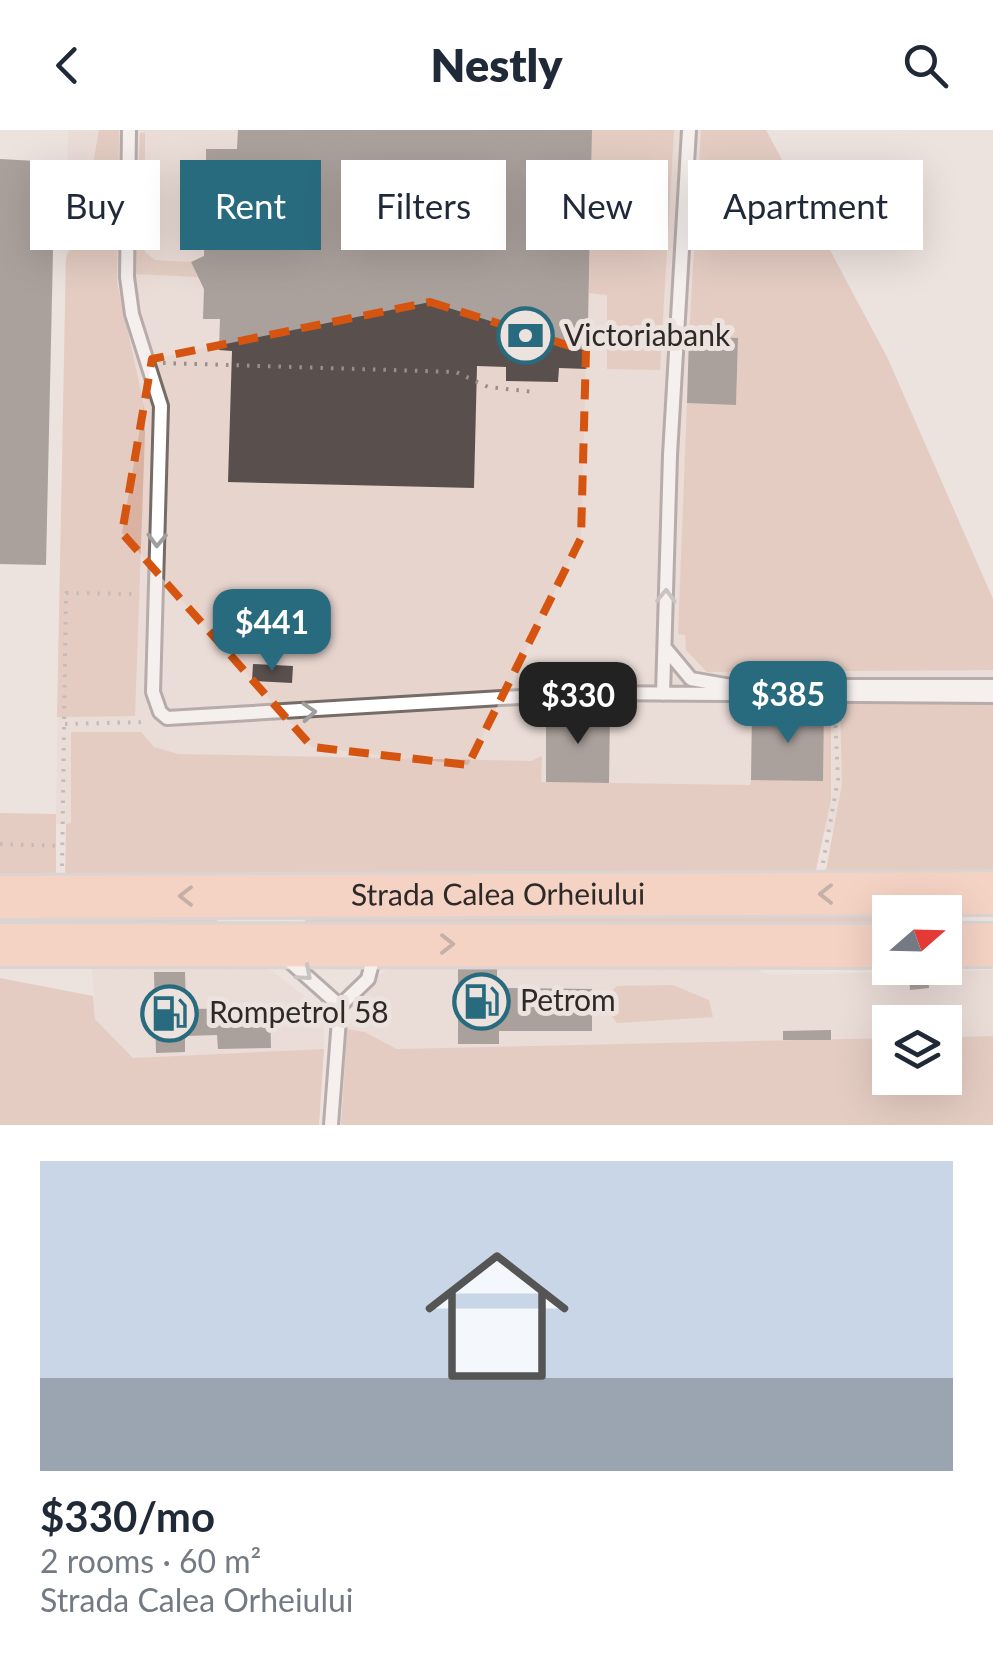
<!DOCTYPE html>
<meta charset="utf-8">
<style>
body{margin:0;font-family:Lato,sans-serif;background:#f2f2f3;color:#1f2937;height:100vh;display:flex;flex-direction:column;font-size:38px;white-space:nowrap}
*{box-sizing:border-box;margin:0}
p{font-size:32px;color:#747a83}
.icon{flex:none;width:55px;height:55px;fill:none;stroke:currentColor;stroke-width:2;stroke-linecap:round;stroke-linejoin:round}
.map{position:relative;height:995px;overflow:hidden}
.sheet{display:flex;flex-direction:column;background:#fff;flex:1}
.sheet>*{flex:none}
.guide{position:absolute;left:30px;top:30px;width:935px;height:90px;display:flex;gap:20px}
.needle{width:65px;rotate:70deg}
.tools{position:absolute;left:872px;top:765px;display:grid;gap:20px}
.tools a{display:grid;place-items:center;width:90px;height:90px;border-radius:0px;background:#fff;box-shadow:0 10px 40px #0002;font-size:50px}
.price{position:absolute;translate:-50% -85px;padding:0 22px;border-radius:20px;background:#296b7e;color:#fff;font-size:32px;line-height:65px;filter:drop-shadow(0 2px 5px #0008)}
.price::after{content:'';position:absolute;left:50%;top:60px;width:30px;height:22px;margin-left:-15px;background:inherit;clip-path:polygon(0 0,100% 0,50% 100%)}
.price.current{background:#222;color:#fff}
ul{padding:0;list-style:none}
li{display:grid;align-content:center;gap:20px;height:530px;padding:0 40px}
li span{display:grid;place-items:center;height:310px;border-radius:0px;color:#555}
li>.icon{margin-inline-start:auto}
span .icon{width:180px;height:180px;fill:#fffc;stroke-width:1}
li b{font-size:42px}
.chip{padding:0 35px;border-radius:0px;background:#fff;box-shadow:0 10px 40px #0002;font-size:35px;line-height:90px}
.chip.current{background:#296b7e;color:#fff}
header{display:flex;justify-content:space-between;align-items:center;height:130px;padding:0 40px;background:#fff;font-size:45px;font-weight:800}
.map>svg:first-child{display:block}
.built{fill:#e6d4cd}
.green{fill:#d9b2a1}
.building{fill:#59504d}
.lines{fill:none;stroke-linecap:round;stroke-linejoin:round}
.service-casing{stroke:#756c68;stroke-width:18}
.trunk-casing{stroke:#c4c3c3;stroke-width:48}
.path{stroke:#968f8c;stroke-width:4;stroke-dasharray:2.5 8;stroke-linecap:butt}
.service{stroke:#fff;stroke-width:12}
.trunk{stroke:#fcbea4;stroke-width:42}
.oneway{stroke:#a09f9e}
.oneway2{stroke:#947466}
.marked{fill:none;stroke:#d5540f;stroke-width:8;stroke-dasharray:20 12;stroke-linejoin:round}
.labels{text-anchor:middle;stroke-width:10;stroke-linejoin:round;paint-order:stroke}
.poi-label{font-size:30px;fill:#2d2927;stroke:#ece2de;text-anchor:start}
.street-label{font-size:30px;fill:#2d2927;stroke:#ece2de}
</style>
<header><svg class="icon" aria-label="back" viewBox="0 0 24 24"><path d="M15 5l-7 7 7 7"/></svg>Nestly<svg class="icon" aria-label="search" viewBox="0 0 24 24"><circle cx="10" cy="10" r="6"/><path d="M15 15l6 6"/></svg></header>
<div class="map">
<svg width="993" height="995" viewBox="0 0 993 995">
<rect width="100%" height="100%" fill="#ece2de"/>
<path class="built" d="M68 0H766L888 229 993 469V704L56 694Z
M740 830 769 845 993 840V906L945 907V892H890V908L397 919 366 902 347 899 374 850 393 834Z
M246 833 272 841 317 876 323 889 324 919 133 928 95 889 92 834Z"/>
<path class="green" d="M99 0H119L117 152 144 275 145 302 135 586 57 587 66 129 86 74Z
M592 0H674L660 240 607 239V165L589 163Z
M701 0H766L888 229 993 469V540L707 542 686 520 685 505 678 504 687 273 736 274 738 209 689 207Z
M140 3H145V122L155 130 191 132 198 147 134 144Z
M840 573H993V747L824 751 842 654Z
M824 576H831V670L814 749 65 753 66 694 71 693V602H141L154 617 178 624 531 631 542 626 541 652 750 655 751 650 823 651Z
M0 683 56 684V752L0 753Z
M890 785V794L300 798 307 788Z
M216 787 218 795 0 797V788Z
M0 848 93 866 95 889 133 928 324 919 319 995H0Z
M673 855 709 870 713 887 617 893 612 886V861L617 856Z
M347 899 365 902 397 919 890 908V948H945V907L993 906V995H341Z"/>
<path class="building" d="M238 0H592L587 239 559 238 558 252 506 251V237L477 236 474 358 228 352 232 221 219 220 220 189H203L204 159 191 132 204 126 205 68 193 39 206 34V19H237Z
M0 29 55 32 46 435 0 434Z
M689 207 738 208 736 275 687 273Z
M253 534 293 536 292 553 252 551Z
M752 581H824L823 651 751 650Z
M546 582H610L609 653 546 652Z
M458 839H497V858L592 859V901H499V914H458Z
M928 841 929 858 910 860 909 843Z
M154 842H185L186 879 270 878 271 918 218 919 217 905 185 906V922L156 923Z
M831 900V910H783V901Z"/>
<g class="lines">
<defs>
<path id="service" d="M129 0 127 147 132 184 161 276 153 562 160 582 167 588 586 563 993 566
M666 519 691 549 731 556
M791 556H993
M663 564 670 325 689 0
M286 828 340 876
M331 995 340 876 368 849 375 821"/>
<g id="trunk">
<path id="s1" d="M0 767 993 763"/>
<path d="M0 815 890 816"/>
<path d="M945 815H993"/>
</g>
</defs>
<use href="#service" class="service-casing"/>
<use href="#trunk" class="trunk-casing"/>
<path class="path" d="M163 233 456 242 488 257 535 262
M65 594 144 592
M0 714 63 716
M823 733 838 649 835 584
M62 736 66 463 138 464"/>
<use href="#service" class="service"/>
<use href="#trunk" class="trunk"/>
</g>
<defs><path id="oneway-chevron" d="M-2-3.5L2.5 0L-2 3.5" fill="none" stroke-width="1.6" stroke-linecap="round" stroke-linejoin="round" transform="scale(2.5)"/></defs>
<g class="oneway">
<use href="#oneway-chevron" transform="translate(157 410) rotate(92)"/>
<use href="#oneway-chevron" transform="translate(666 466) rotate(-88)"/>
<use href="#oneway-chevron" transform="translate(309 582) rotate(-4)"/>
<use href="#oneway-chevron" transform="translate(305 844) rotate(41)"/>
</g>
<g class="oneway2">
<use href="#oneway-chevron" transform="translate(826 764) rotate(180)"/>
<use href="#oneway-chevron" transform="translate(186 766) rotate(-180)"/>
<use href="#oneway-chevron" transform="translate(447 814)"/>
</g>
<path d="M0 0H993V995H0ZM430 172 586 221 581 408 468 635 312 617 122 403 152 229Z" fill="#ece2de" fill-opacity=".55" fill-rule="evenodd"/>
<path class="marked" d="M430 172 586 221 581 408 468 635 312 617 122 403 152 229Z"/>
<defs>
<symbol id="bank-ring" viewBox="-11 -11 22 22"><circle r="9.5" fill="#ece2de" stroke="#296b7e" stroke-width="1.5"/><path d="M-6-4H6V4H-6ZM0-2.3a2.3 2.3 0 1 0 0 4.6a2.3 2.3 0 1 0 0-4.6Z" fill="#296b7e"/></symbol>
<symbol id="fuel-ring" viewBox="-11 -11 22 22"><circle r="9.5" fill="#ece2de" stroke="#296b7e" stroke-width="1.5"/><path d="M-5.5-6h7V0h2V4h1.3V-2.5L3-4.5l.8-.8L6-3V5H2.5V1h-1V6h-7ZM-4.2-4.7v3.2H.2V-4.7Z" fill="#296b7e"/></symbol>
</defs>
<g fill-rule="evenodd">
<use href="#bank-ring" x="494" y="174" width="63" height="63"/>
<use href="#fuel-ring" x="450" y="840" width="63" height="63"/>
<use href="#fuel-ring" x="138" y="852" width="63" height="63"/>
</g>
<g class="labels">
<g class="poi-label">
<text x="564" y="216">Victoriabank</text>
<text x="520" y="881">Petrom</text>
<text x="209" y="893">Rompetrol 58</text>
</g>
<g class="street-label">
<text dy="10" stroke="none"><textPath href="#s1" startOffset="498">Strada Calea Orheiului</textPath></text>
</g>
</g>
</svg>
<div class="tools">
<a><svg class="needle" viewBox="-14 -14 28 28"><path d="M0-13l5 13h-10z" fill="#e53935"/><path d="M0 13l5-13h-10z" fill="#747a83"/></svg></a>
<a><svg class="icon" aria-label="layers" viewBox="0 0 24 24"><path d="M12 4l9 5-9 5-9-5zM3 14l9 5 9-5"/></svg></a>
</div>
<b class="price" style="left:272px;top:544px">$441</b>
<b class="price" style="left:788px;top:616px">$385</b>
<b class="price current" style="left:578px;top:617px">$330</b>
<div class="guide">
<a class="chip">Buy</a>
<a class="chip current">Rent</a>
<a class="chip">Filters</a>
<a class="chip">New</a>
<a class="chip">Apartment</a>
</div>
</div>
<section class="sheet">
<ul>
<li><span style="background:linear-gradient(#c9d6e8 70%,#9aa5b1 0)"><svg class="icon" aria-label="home" viewBox="0 0 24 24"><path d="M3 11l9-7 9 7M6 9v11h12V9"/></svg></span><div><b>$330/mo</b><p>2 rooms · 60 m²</p><p>Strada Calea Orheiului</p></div></li>
</ul>
</section>
